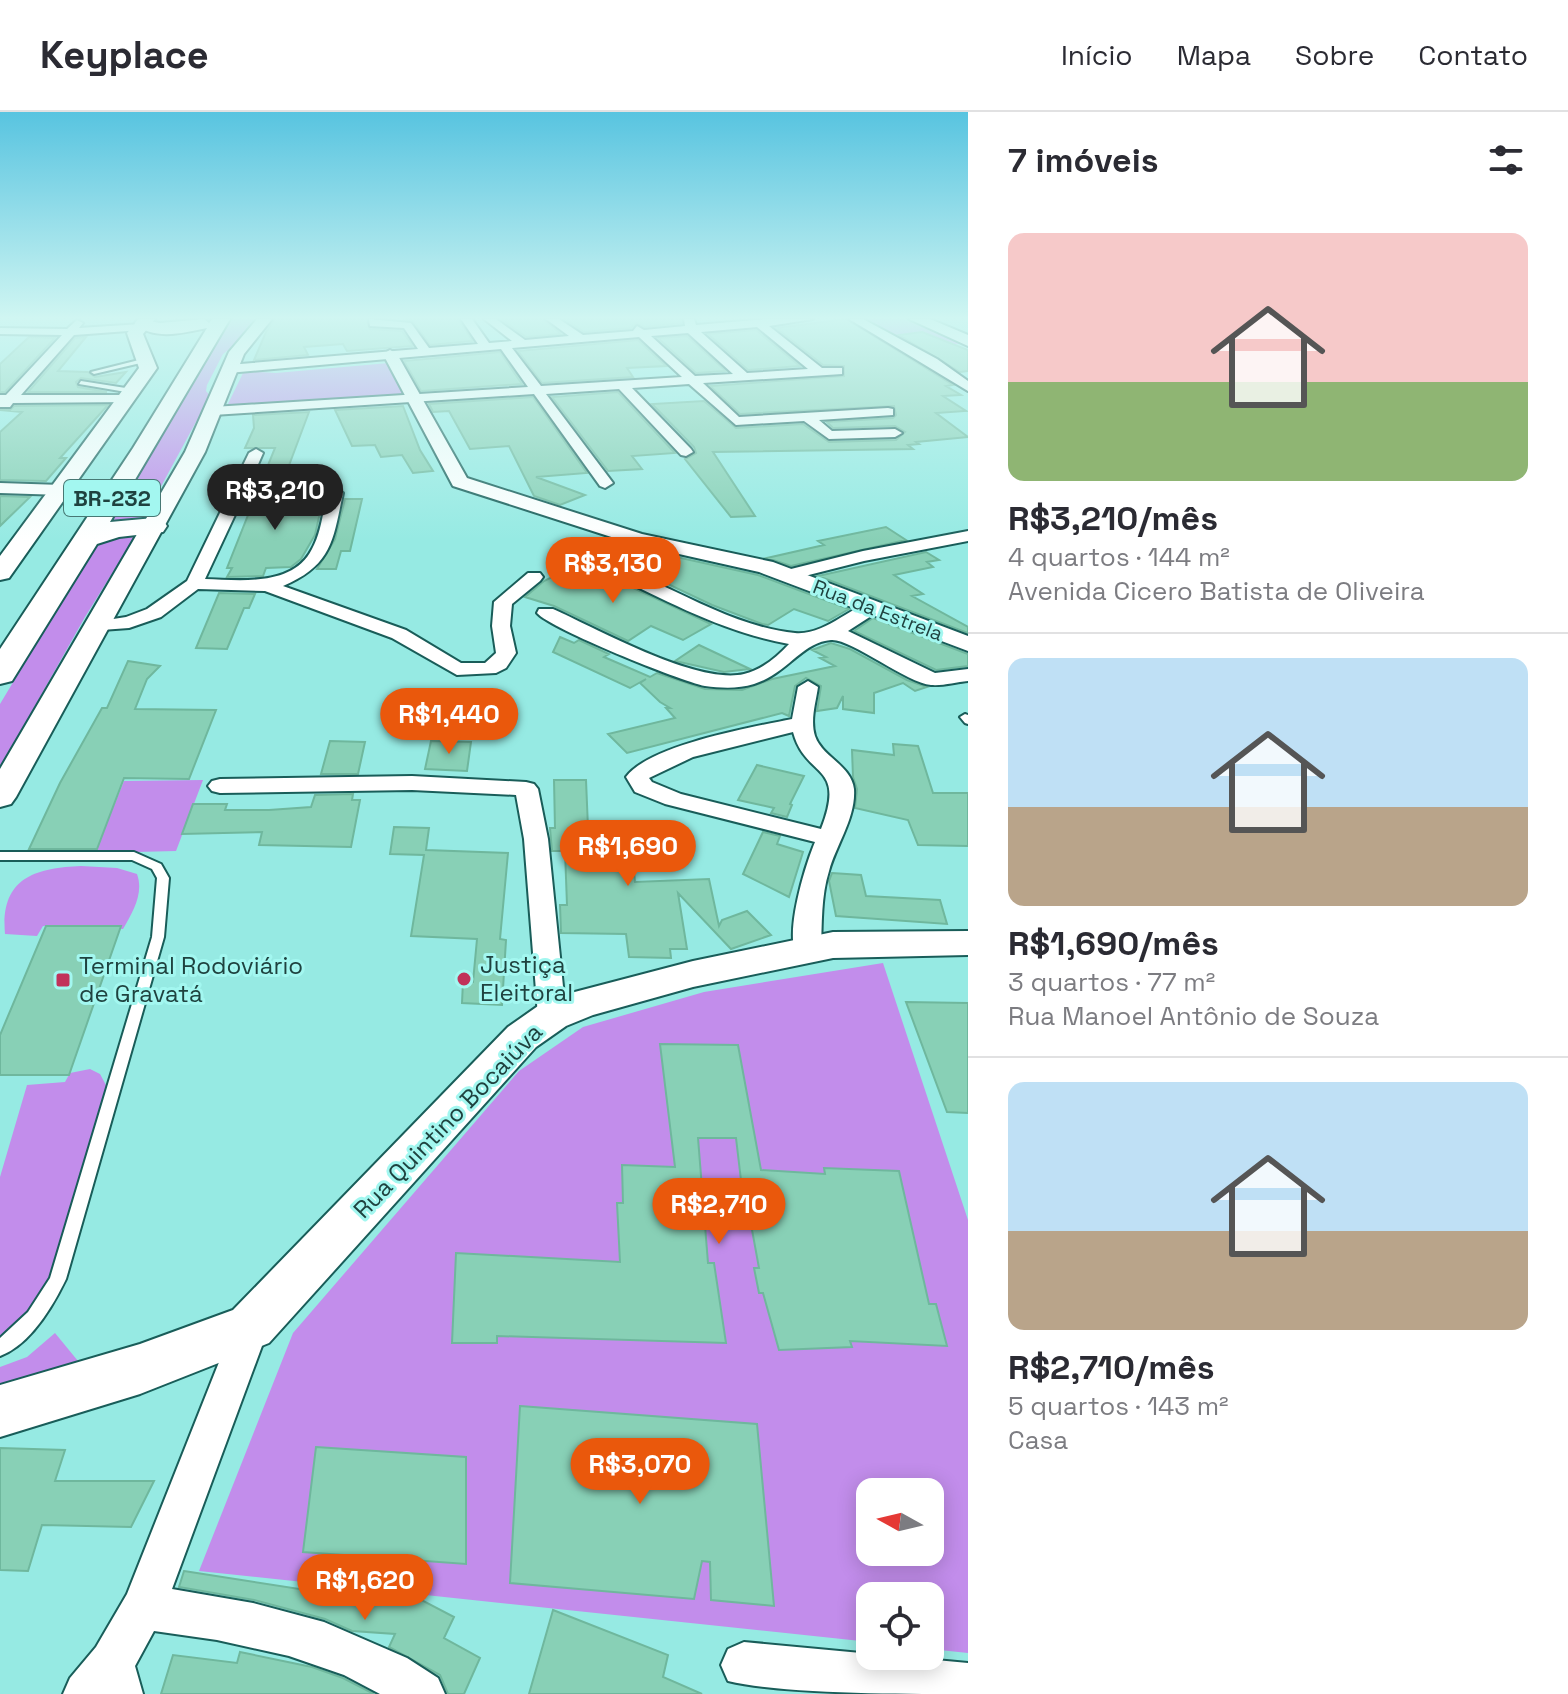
<!DOCTYPE html>
<html lang="pt">
<meta charset="utf-8">
<style>
body{margin:0;font-family:"Space Grotesk",sans-serif;background:#f7f7f7;color:#2b2b33;height:100vh;display:flex;flex-direction:column;font-size:30px;white-space:nowrap}
*{box-sizing:border-box;margin:0}
p{font-size:26px;color:#7c7c81}
.icon{flex:none;width:44px;height:44px;fill:none;stroke:currentColor;stroke-width:2;stroke-linecap:round;stroke-linejoin:round}
.map{position:relative;flex:1;overflow:hidden}
.sheet{display:flex;flex-direction:column;background:#fff;width:600px}
.sheet>*{flex:none}
.needle{width:52px;rotate:278deg}
.controls{position:absolute;left:856px;top:1366px;display:grid;gap:16px}
.controls a{display:grid;place-items:center;width:88px;height:88px;border-radius:16px;background:#fff;box-shadow:0 4px 20px #0003;font-size:40px}
.price{position:absolute;translate:-50% -68px;padding:0 18px;border-radius:28px;background:#ea580c;color:#fff;font-size:26px;line-height:52px;filter:drop-shadow(0 2px 4px #0008)}
.price::after{content:'';position:absolute;left:50%;top:48px;width:24px;height:18px;margin-left:-12px;background:inherit;clip-path:polygon(0 0,100% 0,50% 100%)}
.price.on{background:#222;color:#fff}
ul{padding:0;list-style:none}
li{display:grid;align-content:center;gap:16px;height:424px;padding:0 40px}
li+li{border-top:2px solid #e1e1e2}
li span{display:grid;place-items:center;height:248px;border-radius:16px;color:#555}
li>.icon{margin-inline-start:auto}
span .icon{width:144px;height:144px;fill:#fffc;stroke-width:1}
li b{font-size:34px}
h2{display:flex;justify-content:space-between;align-items:center;height:96px;padding:0 40px;font-size:34px}
header{display:flex;align-items:center;gap:48px;box-sizing:border-box;height:112px;padding:0 40px;background:#fff;border-bottom:2px solid #e1e1e2}
header strong{font-size:38px}
nav{display:flex;gap:44px;margin-inline-start:auto;font-size:28px}
main{display:flex;flex:1;min-height:0}
.map>svg:first-child{display:block}
.green{fill:#c28deb;fill-rule:evenodd}
.building{fill:#88d0b6;stroke:#6fb79d;stroke-width:2}
.lines{fill:none;stroke-linecap:round;stroke-linejoin:round}
.service-casing{stroke:#195d59;stroke-width:4}
.minor-casing{stroke:#195d59;stroke-width:4}
.tertiary-casing{stroke:#195d59;stroke-width:4}
.secondary-casing{stroke:#195d59;stroke-width:4}
.trunk-casing{stroke:#195d59;stroke-width:4}
.service{fill:#fff;fill-rule:evenodd}
.minor{fill:#fff;fill-rule:evenodd}
.tertiary{fill:#fff;fill-rule:evenodd}
.secondary{fill:#fff;fill-rule:evenodd}
.trunk{fill:#fff;fill-rule:evenodd}
.poi-dot{fill:#c1325a;stroke:#a3f7f0;stroke-width:3}
.labels{text-anchor:middle;stroke-width:6;stroke-linejoin:round;paint-order:stroke}
.far-street-label{font-size:20px;fill:#1f423f;stroke:#a3f7f0}
.shield{fill:#a3f7f0;stroke:#477874;stroke-width:2}
.shield-label{font-size:22px;font-weight:bold;fill:#1f423f}
.poi-label{font-size:24px;fill:#1f423f;stroke:#a3f7f0;text-anchor:start}
.street-label{font-size:24px;fill:#1f423f;stroke:#a3f7f0}
</style>
<header>
<strong>Keyplace</strong>
<nav><a>Início</a><a>Mapa</a><a>Sobre</a><a>Contato</a></nav>
</header>
<main>
<div class="map">
<svg width="968" height="1582" viewBox="0 0 968 1582">
<rect width="100%" height="100%" fill="#96eae3"/>
<path class="green" d="M230 207H256L242 227 223 242 207 273 206 279 210 284 145 404 109 414Z
M858 207H903L966 231 948 233 968 246 942 250Z
M389 251 407 285 227 294 244 259 276 261Z
M131 423 134 426 85 505 0 656V592L98 429Z
M203 668 176 739 95 741 124 669Z
M81 754 117 756 137 762C144 781 133 800 123 817L43 814 37 824 5 822C0 766 35 756 81 754Z
M883 851 968 1108V1541L930 1537V1484H870V1530L199 1459 293 1221 519 959 583 915 704 880ZM870 1380H930V1440H870Z
M90 957 100 962 107 975 81 1074 52 1162 39 1194 0 1230V1065L27 973 65 970 70 961Z
M55 1221 78 1249 0 1274V1255L27 1245Z"/>
<path class="building" d="M275 207H366L370 217 402 219 413 234 347 239 343 232 304 235 308 243 254 248 266 220Z
M403 207H458L473 229 430 233 413 209Z
M501 207H543L561 222 526 225Z
M565 207H681L682 211 645 215 636 211 631 216 584 220Z
M846 207 953 273 946 274 961 283 943 284 966 299 936 301 968 325 916 330 919 332 908 333 913 337 713 340 755 404 731 405 685 347 696 341 694 335 652 292 704 289 736 316 803 312 829 330 896 328 905 320 895 314 833 316 827 310 893 306 896 303 894 294 740 302 710 274 844 264V254L823 253 776 216Z
M756 218 800 254 748 258 708 222Z
M922 220 968 238V259L960 260 899 223Z
M687 224 726 259 696 261 658 226Z
M29 225 55 226 5 280H0V252Z
M86 225 58 259 88 260 95 265 126 260 116 271 81 266 76 270 78 275 107 280H28L75 226Z
M638 228 666 254 627 256 633 265 542 271 518 239Z
M500 240 522 272 421 279 404 249Z
M618 280 675 341 632 344 642 357 608 359 552 285Z
M533 285 587 361 536 365 585 383 560 393 534 384 509 334 470 337 449 299 433 300 429 292Z
M108 293 60 346H66L46 369 0 368V320L22 300 0 298H10L14 294Z
M403 294 420 338 433 359 413 361 402 343 381 345 375 333 352 334 335 298Z
M309 300 285 364 264 363 275 336H245L254 316 253 303Z
M258 378 309 380 307 387H323L315 423 301 447 291 455 266 456 263 464 227 465 232 456H227Z
M0 384 30 385 0 414Z
M345 387H362L350 439H341L336 457H317L335 427Z
M886 415 906 428 791 454 767 446 824 433 818 429Z
M926 440 939 448 927 450 933 455 894 463 923 482 912 484 968 515V521L818 464Z
M663 442 758 463 849 497 828 509 794 497 768 513 762 512 712 493 636 457Z
M576 453 588 455 711 512 683 528 651 514 628 529 554 494 525 485 544 469Z
M219 481 255 482 249 496H244L227 537 196 536Z
M873 506 968 542V554L936 558 854 519Z
M560 525 574 531 579 528 609 542 604 545 650 565 657 561 705 577 742 578 772 567 835 554 820 546 826 545 812 538 831 531 850 537 907 568 927 575 915 579 903 571 874 581V601L843 597V584L837 596 817 599 821 574 806 566 795 574 789 604 782 601 627 641 608 622 675 606 666 596H670L660 590 640 571 646 567 630 576 553 540Z
M699 533 750 557 724 560 675 549Z
M128 549 160 554 147 567 135 597 216 598 189 667 124 666 97 737H29L60 671 102 596H107Z
M330 629 365 630 358 662H321Z
M431 629 471 630 467 659 425 657Z
M893 632 918 634 933 681H968V734L918 733 908 708 855 696 857 677 853 665 852 638 894 643Z
M757 653 804 664 790 692 792 693 787 705 771 701 774 696 738 688Z
M554 668H586L588 716 630 717 635 770 709 767 719 814 722 808 747 799 771 823 731 837 678 781 687 837H670L671 846 629 845 626 822 561 821 560 793H567L565 739H552L550 716H555Z
M353 682 352 688H360L351 735 259 733 262 720 182 722 193 692H227L225 698H269L311 695 315 683Z
M394 715 429 716 426 738 508 741 500 827 506 828 502 893 462 891 463 869 473 870 477 827 411 824 424 743 390 742Z
M763 720 780 724 777 732 803 740 789 785 743 762Z
M832 761 861 763 866 784 940 788 947 812 836 804 829 769Z
M46 814H121L69 963H0V923Z
M906 890 968 891V1001L947 1000Z
M660 932 738 933 761 1058 825 1062 824 1056 899 1059 929 1192H936L947 1234 850 1229 852 1235 779 1238 763 1181H759L754 1156H759L746 1085H743L736 1026H698L708 1151H714L726 1231 497 1224V1231H452L456 1141 620 1150 617 1091H623L622 1053 675 1055Z
M520 1294 757 1312 774 1494 711 1488 710 1450 702 1449 694 1487 510 1471Z
M316 1335 466 1345V1452L303 1440Z
M0 1336 65 1338 55 1369H154L131 1415 42 1413 28 1459 0 1458Z
M184 1459 306 1478 305 1481 411 1490 414 1484 454 1505 444 1526 480 1546 464 1582H448L440 1563 389 1535 395 1522 352 1519 325 1507 254 1488 179 1475Z
M553 1498 668 1543 663 1565 702 1582H529Z
M240 1540 312 1555 343 1566 374 1582H161L173 1543 237 1551Z"/>
<g class="lines">
<defs>
<path id="service" d="M147 246 149 249 94 262 91 260Z
M81 269 132 277 135 279 132 281 79 272Z
M965 602 968 603V612L965 611 960 605Z
M0 740H134L161 752 169 766 164 825 66 1167C53 1194 30 1233 0 1244V1226L28 1200 50 1166 152 825 157 766 152 757 132 748H0Z"/>
<path id="minor" d="M369 207 411 211 429 236 478 232 461 207H472L489 231 512 229 484 207H496L525 228 569 224 546 207H559L583 223 633 219 637 214 644 218 685 214 684 207H694L696 213 766 207H813L769 214 822 256H842V262L703 271 739 305 888 296 893 297V303L819 308 832 319 895 317 902 321 895 325 829 327 804 309 736 313 689 272 632 276 691 337 693 340 686 344 681 343 619 277 546 282 613 371 605 376 600 374 534 282 213 303 206 299 213 295 528 275 501 237 228 261 222 257 228 253 418 237 404 216 370 214ZM757 215 808 257 747 261 701 220ZM688 221 733 262 695 264 651 224ZM639 225 682 265 541 274 512 236Z
M849 207H863L937 247 968 269V279Z
M77 208 83 211 79 216 141 212 147 215 141 218 74 223 21 283H126L133 287 131 290 13 291 10 295H0V283H6L62 223 0 222V216L67 217Z
M256 337 263 341 252 366 317 367 343 381C333 429 332 453 283 474L406 518 461 551H485L496 541 492 514 494 490 528 461H540L543 465 540 469 512 492 510 514 516 541 506 556 496 561 457 563 392 526 265 479 198 477 161 505 129 516 88 519 86 515 88 511 126 505 147 497 187 469 249 341ZM248 375 314 377 327 383C323 400 321 421 312 437 293 475 240 468 205 467Z
M0 371 62 373 70 378 62 383 0 381Z
M968 419V429L864 449 789 468 780 463 783 459 863 439Z
M618 454C634 458 648 467 663 474 704 493 750 517 795 521 829 524 857 486 879 491L881 495 879 499 848 519 935 561 968 557V569C956 570 943 574 931 573 907 571 850 526 831 528 802 530 787 562 754 572 738 577 721 576 705 574 680 569 551 517 537 501L539 497H553C598 517 697 573 744 562 762 558 777 545 789 532 726 521 669 490 612 463L609 459Z
M808 569 818 575C816 590 810 608 815 624 822 645 851 653 854 677 856 706 836 733 829 759 821 784 822 812 821 838L817 844 807 847 797 844C784 822 805 754 815 730L665 692 635 680 626 665C649 633 753 615 792 607L798 575ZM793 620C806 668 847 650 821 717L681 682 652 670 649 666 693 645Z
M412 664 526 670 534 672 538 677 548 727 566 904 562 911 552 914 542 911 538 904 524 727 516 683 412 678 220 681 212 679 208 674 212 669 220 667Z
M251 1198 264 1203 269 1215 172 1477 253 1491 324 1510 407 1546 438 1566 445 1582H380L344 1563 289 1544 217 1528 154 1519 135 1554 143 1582H63L70 1566 96 1535 127 1482 233 1215 238 1203Z
M744 1530 968 1551V1582C905 1582 783 1582 728 1569L721 1553 728 1537Z"/>
<path id="tertiary" d="M390 238 397 242 467 366 642 422 773 450 968 524V539L759 460 630 431 453 374 383 242Z"/>
<path id="secondary" d="M139 207H155L143 222 157 256 9 466 0 468V444L139 256 127 221Z
M257 207H272L244 242 205 340 16 685 11 692 0 695V657L185 340 229 240Z
M909 207H930L968 223V234Z
M968 819V843L833 846 693 875 593 903 566 914 536 935 269 1231 140 1282 0 1325V1273L140 1232 233 1198 508 915 538 894 567 882 693 849 833 820Z"/>
<path id="trunk" d="M138 207 160 211 204 207 209 211 212 207H230L110 410 154 406 163 408 167 414 163 420 119 425 97 432 12 569 0 572V537L133 336 207 216C184 221 152 229 135 211Z"/>
</defs>
<use href="#service" class="service-casing"/>
<use href="#minor" class="minor-casing"/>
<use href="#tertiary" class="tertiary-casing"/>
<use href="#secondary" class="secondary-casing"/>
<use href="#trunk" class="trunk-casing"/>
<use href="#service" class="service"/>
<use href="#minor" class="minor"/>
<use href="#tertiary" class="tertiary"/>
<use href="#secondary" class="secondary"/>
<use href="#trunk" class="trunk"/>
</g>
<linearGradient id="sky" x2="0" y2="1"><stop stop-color="#58c4e0"/><stop offset="0.48" stop-color="#d0f6f2"/><stop offset="1" stop-color="#d0f6f2" stop-opacity="0"/></linearGradient>
<rect width="968" height="429" fill="url(#sky)"/>
<g class="poi-dot">
<circle cx="464" cy="867" r="8"/>
<rect x="55" y="860" width="16" height="16" rx="4"/>
</g>
<g class="labels">
<g class="far-street-label">
<text transform="translate(878 498) rotate(21)" y="7">Rua da Estrela</text>
</g>
<rect class="shield" x="64" y="368" width="96" height="36" rx="6"/>
<g class="shield-label">
<text x="112" y="394">BR-232</text>
</g>
<g class="poi-label">
<text x="480" y="861">Justiça<tspan x="480" dy="28">Eleitoral</tspan></text>
<text x="79" y="862">Terminal Rodoviário<tspan x="79" dy="28">de Gravatá</tspan></text>
</g>
<g class="street-label">
<text transform="translate(448 1009) rotate(-46)" y="8">Rua Quintino Bocaiúva</text>
</g>
</g>
</svg>
<div class="controls">
<a><svg class="needle" viewBox="-14 -14 28 28"><path d="M0-13l5 13h-10z" fill="#e53935"/><path d="M0 13l5-13h-10z" fill="#7c7c81"/></svg></a>
<a><svg class="icon" aria-label="locate" viewBox="0 0 24 24"><circle cx="12" cy="12" r="6"/><path d="M12 2v4M12 18v4M2 12h4M18 12h4"/></svg></a>
</div>
<b class="price on" style="left:275px;top:420px">R$3,210</b>
<b class="price" style="left:613px;top:493px">R$3,130</b>
<b class="price" style="left:449px;top:644px">R$1,440</b>
<b class="price" style="left:628px;top:776px">R$1,690</b>
<b class="price" style="left:719px;top:1134px">R$2,710</b>
<b class="price" style="left:640px;top:1394px">R$3,070</b>
<b class="price" style="left:365px;top:1510px">R$1,620</b>
</div>
<section class="sheet">
<h2>7 imóveis<svg class="icon" aria-label="filters" viewBox="0 0 24 24"><path d="M4 7h16M4 17h16"/><circle cx="9" cy="7" r="2"/><circle cx="15" cy="17" r="2"/></svg></h2>
<ul>
<li><span style="background:linear-gradient(#f6c9c9 60%,#8fb573 0)"><svg class="icon" aria-label="home" viewBox="0 0 24 24"><path d="M3 11l9-7 9 7M6 9v11h12V9"/></svg></span><div><b>R$3,210/mês</b><p>4 quartos · 144 m²</p><p>Avenida Cicero Batista de Oliveira</p></div></li>
<li><span style="background:linear-gradient(#bfe0f5 60%,#b9a48a 0)"><svg class="icon" aria-label="home" viewBox="0 0 24 24"><path d="M3 11l9-7 9 7M6 9v11h12V9"/></svg></span><div><b>R$1,690/mês</b><p>3 quartos · 77 m²</p><p>Rua Manoel Antônio de Souza</p></div></li>
<li><span style="background:linear-gradient(#bfe0f5 60%,#b9a48a 0)"><svg class="icon" aria-label="home" viewBox="0 0 24 24"><path d="M3 11l9-7 9 7M6 9v11h12V9"/></svg></span><div><b>R$2,710/mês</b><p>5 quartos · 143 m²</p><p>Casa</p></div></li>
</ul>
</section>
</main>
